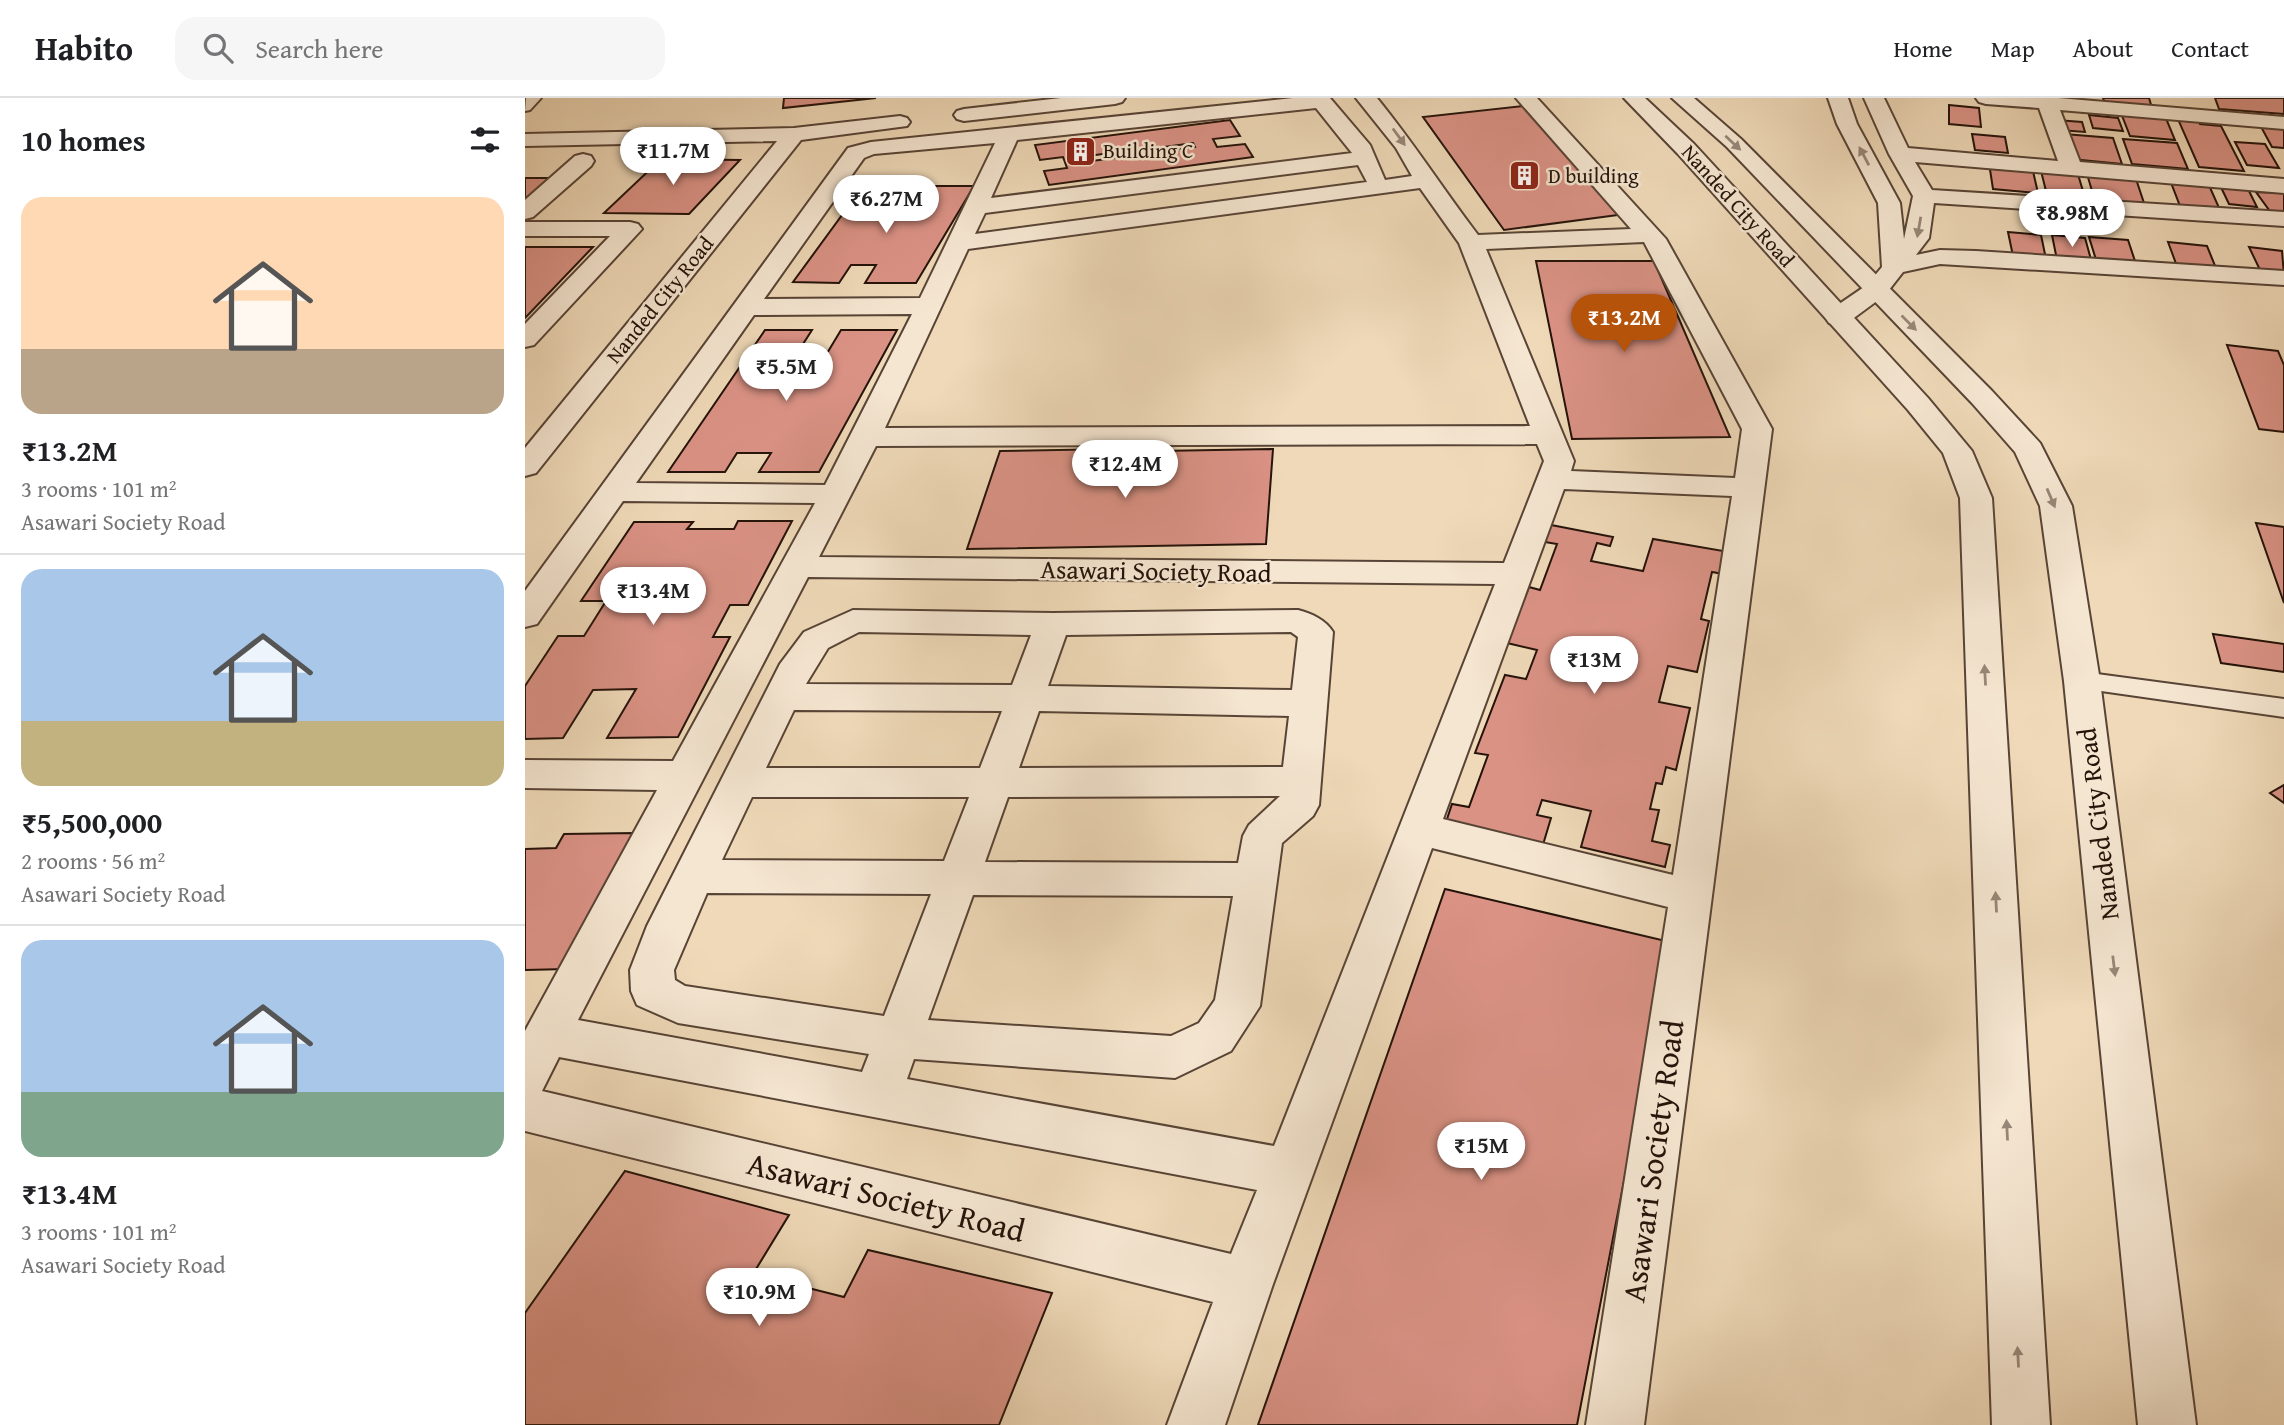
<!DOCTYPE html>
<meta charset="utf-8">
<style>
body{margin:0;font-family:"Gentium Book Plus",serif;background:#f6f6f6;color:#202124;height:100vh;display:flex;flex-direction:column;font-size:26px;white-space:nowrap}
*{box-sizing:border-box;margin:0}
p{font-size:23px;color:#757577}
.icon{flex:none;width:38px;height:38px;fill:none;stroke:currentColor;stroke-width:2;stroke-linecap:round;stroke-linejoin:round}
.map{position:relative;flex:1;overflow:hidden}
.panel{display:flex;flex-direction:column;background:#fff;width:525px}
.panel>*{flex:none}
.price{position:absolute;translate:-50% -60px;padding:0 16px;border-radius:24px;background:#fff;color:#222;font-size:23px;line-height:46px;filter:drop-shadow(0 2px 4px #0008)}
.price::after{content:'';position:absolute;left:50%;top:42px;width:21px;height:16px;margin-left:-10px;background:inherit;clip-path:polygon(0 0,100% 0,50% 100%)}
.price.selected{background:#b45309;color:#fff}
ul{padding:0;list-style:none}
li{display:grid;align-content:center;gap:14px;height:371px;padding:0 21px}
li+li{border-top:2px solid #e0e0e0}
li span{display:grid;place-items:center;height:217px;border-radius:21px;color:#555}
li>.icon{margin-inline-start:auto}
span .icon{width:126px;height:126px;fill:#fffc;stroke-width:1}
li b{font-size:30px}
h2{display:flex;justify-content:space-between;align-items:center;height:84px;padding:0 21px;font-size:30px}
header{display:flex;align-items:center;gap:42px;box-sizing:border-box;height:98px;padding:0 35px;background:#fff;border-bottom:2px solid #e0e0e0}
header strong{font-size:33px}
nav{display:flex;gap:38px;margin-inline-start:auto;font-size:24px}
.search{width:490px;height:63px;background:#f6f6f6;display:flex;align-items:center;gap:18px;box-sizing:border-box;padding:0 24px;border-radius:21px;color:#757577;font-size:26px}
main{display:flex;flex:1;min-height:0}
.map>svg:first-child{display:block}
.building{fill:#da9285;stroke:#25130a;stroke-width:2;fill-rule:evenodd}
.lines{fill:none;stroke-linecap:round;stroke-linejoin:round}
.service-casing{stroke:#584436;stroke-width:4}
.minor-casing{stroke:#584436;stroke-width:4}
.tertiary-casing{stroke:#584436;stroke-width:4}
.service{fill:#f5e6d1;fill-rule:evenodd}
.minor{fill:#f5e6d1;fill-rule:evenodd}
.tertiary{fill:#f5e6d1;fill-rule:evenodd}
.oneway{fill:#978777}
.labels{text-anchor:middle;stroke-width:5;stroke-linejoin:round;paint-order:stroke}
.far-poi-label{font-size:21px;fill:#25130a;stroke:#f5e6d1;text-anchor:start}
.far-street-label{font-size:21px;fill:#25130a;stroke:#f5e6d1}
.street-label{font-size:26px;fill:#25130a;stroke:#f5e6d1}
.near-street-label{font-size:32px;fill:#25130a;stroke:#f5e6d1}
</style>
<header>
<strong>Habito</strong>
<div class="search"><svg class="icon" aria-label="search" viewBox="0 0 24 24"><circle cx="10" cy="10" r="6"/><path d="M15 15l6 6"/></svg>Search here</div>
<nav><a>Home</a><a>Map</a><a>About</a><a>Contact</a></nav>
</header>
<main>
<section class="panel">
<h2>10 homes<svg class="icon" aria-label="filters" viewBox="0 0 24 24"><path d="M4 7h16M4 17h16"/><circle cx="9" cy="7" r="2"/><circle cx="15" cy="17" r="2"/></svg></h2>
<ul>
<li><span style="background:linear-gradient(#ffd9b3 70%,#b9a48a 0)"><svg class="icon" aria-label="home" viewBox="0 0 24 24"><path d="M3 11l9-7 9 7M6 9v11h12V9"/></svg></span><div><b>₹13.2M</b><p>3 rooms · 101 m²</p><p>Asawari Society Road</p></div></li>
<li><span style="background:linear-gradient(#a9c7e8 70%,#c2b280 0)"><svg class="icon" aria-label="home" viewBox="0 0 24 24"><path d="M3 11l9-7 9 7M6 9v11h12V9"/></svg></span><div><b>₹5,500,000</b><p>2 rooms · 56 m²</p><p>Asawari Society Road</p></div></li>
<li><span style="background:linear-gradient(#a9c7e8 70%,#7fa58c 0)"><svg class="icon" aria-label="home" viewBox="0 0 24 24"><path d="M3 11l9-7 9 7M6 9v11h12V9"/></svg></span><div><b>₹13.4M</b><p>3 rooms · 101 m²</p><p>Asawari Society Road</p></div></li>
</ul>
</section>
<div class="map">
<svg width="1759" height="1327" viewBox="0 0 1759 1327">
<rect width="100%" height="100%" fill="#efd9b8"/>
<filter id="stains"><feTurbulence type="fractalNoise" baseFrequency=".00286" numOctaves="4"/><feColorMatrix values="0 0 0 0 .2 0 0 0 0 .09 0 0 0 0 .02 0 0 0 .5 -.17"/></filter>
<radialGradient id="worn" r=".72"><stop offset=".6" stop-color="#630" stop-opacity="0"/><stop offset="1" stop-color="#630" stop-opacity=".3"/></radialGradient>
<path class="building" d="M259 0H351L258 10Z
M1578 0H1624L1627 10 1580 6Z
M1690 0H1759V16L1694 11Z
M1424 7 1454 10 1456 29 1424 26Z
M998 8 1083 104 1093 117 979 132 898 19Z
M1596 15 1640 18 1650 42 1605 38Z
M1564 17 1593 20 1598 33 1568 30Z
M1652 19 1673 21 1675 26 1696 28 1719 73 1674 69Z
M705 22 715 38 688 41 692 49 720 46 728 59 524 87 519 73 542 70 538 59 515 62 510 47ZM668 45 670 49 626 55 624 51ZM611 51 614 57 559 64 557 59Z
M1531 22 1557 24 1560 34 1534 32Z
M1735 27 1759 29V50L1747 49Z
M1447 36 1480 39 1483 55 1450 52Z
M1539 36 1588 40 1597 66 1546 61Z
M1598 41 1652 45 1663 71 1607 66Z
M1710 44 1740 46 1754 70 1722 67Z
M136 61 215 62 164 116 79 115Z
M1464 65 1507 69 1513 95 1468 91Z
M1515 69 1552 73 1560 100 1522 97Z
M1562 76 1611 81 1620 108 1570 103Z
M0 80H25L0 104Z
M1645 82 1683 85 1695 112 1655 108Z
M1693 83 1720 85 1732 109 1704 106Z
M339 87H378L369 101H394L402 88H449L391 185H340L351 167H326L314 185 268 184Z
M1731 94 1759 95V117L1747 116Z
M1483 134 1516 137 1521 161 1488 158Z
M1527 137 1560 140 1567 165 1532 162Z
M1564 139 1603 142 1612 169 1572 165Z
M1643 144 1682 148 1693 175 1653 171Z
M0 149H68L0 220Z
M1724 149 1757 153 1759 177 1736 174Z
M1011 163H1129L1205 339 1047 341Z
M240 232H287L271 257H301L316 232H372L294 374H234L246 355H212L200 374H143Z
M1702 247 1753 253 1759 267V334L1734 331Z
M588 351 582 374 630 373 634 353 748 351 741 446 442 451 475 353Z
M213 423H267L223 507H205L188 539H205L153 639 82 640 111 591 68 592 38 640 0 641V588L33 538H59L81 503H56L109 424H168L162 431H209Z
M1731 425 1759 429V505Z
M1021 426 1088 439 1085 448 1072 445 1066 463 1118 473 1128 441 1204 454 1198 476 1187 474 1176 521 1184 523 1172 574 1143 568 1134 604 1165 610 1151 672 1141 669 1137 686 1131 685 1125 711 1134 712 1127 743 1145 747 1140 769 1056 749 1066 713 1017 702 1012 717 1026 720 1017 750 920 727 927 706 944 709 963 657 950 655 980 577 1001 581 1012 552 982 545 1004 489 1015 492 1032 446 1014 443Z
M1688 536 1759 546V574L1696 565Z
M1759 687V705L1745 695Z
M110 735 42 871 0 872V751L31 750 39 736Z
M920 791 1145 844 1052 1327H733Z
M100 1073 264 1117 228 1176 319 1199 343 1152 527 1195 474 1327H0V1215Z"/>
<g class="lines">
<defs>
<path id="service" d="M16 0 5 12 0 13 1 0Z
M1557 574 1759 601V619L1548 589 1544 583 1548 577Z"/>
<path id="minor" d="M536 0H600L597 4 590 6 439 23 432 21 429 17 432 13 439 11Z
M768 0H805L845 47 860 82 887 78 871 50 831 0H852C888 44 918 91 953 137L1106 131 991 0H1012L1141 141 1247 331 1119 1327H1061L1143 809 907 750 748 1186 700 1327H642L688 1204 0 1033V933L132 692 0 690V662L148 663 290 405 98 403 12 526 0 529V493L323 50 346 44ZM791 10 827 55 466 100 492 42ZM470 45 395 200 239 201 339 60 349 56ZM833 67 842 84 450 136 460 115ZM895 90 934 145 1005 328 360 330 443 151ZM1119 144 1217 331 1210 380 1046 373 1049 363 961 151ZM387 216 300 387 111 385 229 217ZM1012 346 1019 363 979 465 294 459 351 348ZM1039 391 1207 398 1148 777 918 721ZM283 479 970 486 749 1048 382 981 389 961 650 980 706 953 735 908 757 745 788 718 794 707 808 534C800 521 787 516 773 512L528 515 328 512 279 534 255 566 122 828 105 872 106 893 112 907 153 925 344 956 337 974 53 922ZM334 534 506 537 487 587 281 586 303 550ZM766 534 773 539 767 592 523 588 541 537ZM269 612 477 613 455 670H241ZM514 613 764 618 758 669 494 670ZM755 698 724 727 718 738 713 765 460 764 483 699ZM227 699H444L419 763 197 762ZM182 795 406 796 359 918 160 888 150 882 149 872ZM448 797 708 798 690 902 674 925 646 938 403 922ZM34 959 732 1092 706 1156 17 993Z
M1303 0H1323L1332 26 1375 105 1379 141 1388 98 1364 56 1339 0H1359L1383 50 1533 63 1514 10 1461 6 1454 4 1451 0H1533L1759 19V31L1535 12 1555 64 1759 81V95L1390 64 1407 92 1759 114V128L1409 105 1404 140 1391 157 1415 152 1451 153 1759 173V187L1415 166 1378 174 1360 197 1322 225 1313 227 1304 225 1300 219 1304 213 1342 187 1357 169 1353 105 1312 26Z
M375 18 382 20 385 24 382 28 276 42 11 375 0 378V350L252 43 0 48V36L269 30Z
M58 56 66 58 69 63 66 68 8 119 0 121V102L50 58Z
M0 124H105L113 126 117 131 9 247 0 249V226L85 138H0Z"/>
<path id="tertiary" d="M1099 0H1120L1169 46 1403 300 1447 353 1467 400 1525 1327H1467L1435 400 1418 355 1383 312 1153 56Z
M1147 0H1169L1216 41 1467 293 1515 345 1547 408 1575 583 1671 1327H1613L1539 583 1515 408 1490 354 1447 305 1202 49Z"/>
</defs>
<use href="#service" class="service-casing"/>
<use href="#minor" class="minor-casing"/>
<use href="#tertiary" class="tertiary-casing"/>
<use href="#service" class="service"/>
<use href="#minor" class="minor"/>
<use href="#tertiary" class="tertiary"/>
</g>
<defs><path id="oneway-solid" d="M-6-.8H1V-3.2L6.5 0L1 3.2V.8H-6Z" transform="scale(1.75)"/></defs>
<g class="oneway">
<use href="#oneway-solid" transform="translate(874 39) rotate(54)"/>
<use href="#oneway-solid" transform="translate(1208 45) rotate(43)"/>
<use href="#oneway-solid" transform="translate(1339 58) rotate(-118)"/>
<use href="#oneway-solid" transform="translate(1394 129) rotate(100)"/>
<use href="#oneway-solid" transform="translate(1384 225) rotate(45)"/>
<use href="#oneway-solid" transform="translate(1526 400) rotate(67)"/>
<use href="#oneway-solid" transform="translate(1460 577) rotate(-93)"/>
<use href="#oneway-solid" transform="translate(1471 804) rotate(-93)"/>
<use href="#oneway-solid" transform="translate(1589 868) rotate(83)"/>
<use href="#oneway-solid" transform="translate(1482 1032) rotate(-93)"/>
<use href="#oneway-solid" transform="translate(1493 1259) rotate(-93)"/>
</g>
<defs>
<symbol id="building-square" viewBox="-11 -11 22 22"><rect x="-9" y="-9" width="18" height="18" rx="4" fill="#8f2418" stroke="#f5e6d1"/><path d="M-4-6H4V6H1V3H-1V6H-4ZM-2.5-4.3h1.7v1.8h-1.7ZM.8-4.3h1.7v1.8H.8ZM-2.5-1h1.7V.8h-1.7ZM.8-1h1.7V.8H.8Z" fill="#fff"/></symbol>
</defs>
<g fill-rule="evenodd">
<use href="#building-square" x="538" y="36" width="35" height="35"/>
<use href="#building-square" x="982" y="60" width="35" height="35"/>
</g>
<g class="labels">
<g class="far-poi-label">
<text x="578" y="60">Building C</text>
<text x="1023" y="85">D building</text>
</g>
<g class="far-street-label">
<text transform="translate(1213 108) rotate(48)" y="7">Nanded City Road</text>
<text transform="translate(135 202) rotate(-51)" y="7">Nanded City Road</text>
</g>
<g class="street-label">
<text transform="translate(631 473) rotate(1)" y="9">Asawari Society Road</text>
<text transform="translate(1573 726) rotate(-97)" y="9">Nanded City Road</text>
</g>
<g class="near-street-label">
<text transform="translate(1128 1063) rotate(-82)" y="11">Asawari Society Road</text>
<text transform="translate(361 1099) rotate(14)" y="11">Asawari Society Road</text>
</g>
</g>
<rect width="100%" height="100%" filter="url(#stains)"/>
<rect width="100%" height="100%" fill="url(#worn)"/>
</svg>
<b class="price" style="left:148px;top:89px">₹11.7M</b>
<b class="price" style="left:361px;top:137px">₹6.27M</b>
<b class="price" style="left:1547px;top:151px">₹8.98M</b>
<b class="price selected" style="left:1099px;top:256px">₹13.2M</b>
<b class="price" style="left:261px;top:305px">₹5.5M</b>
<b class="price" style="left:600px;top:402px">₹12.4M</b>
<b class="price" style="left:128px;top:529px">₹13.4M</b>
<b class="price" style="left:1069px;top:598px">₹13M</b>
<b class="price" style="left:956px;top:1084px">₹15M</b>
<b class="price" style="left:234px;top:1230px">₹10.9M</b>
</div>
</main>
